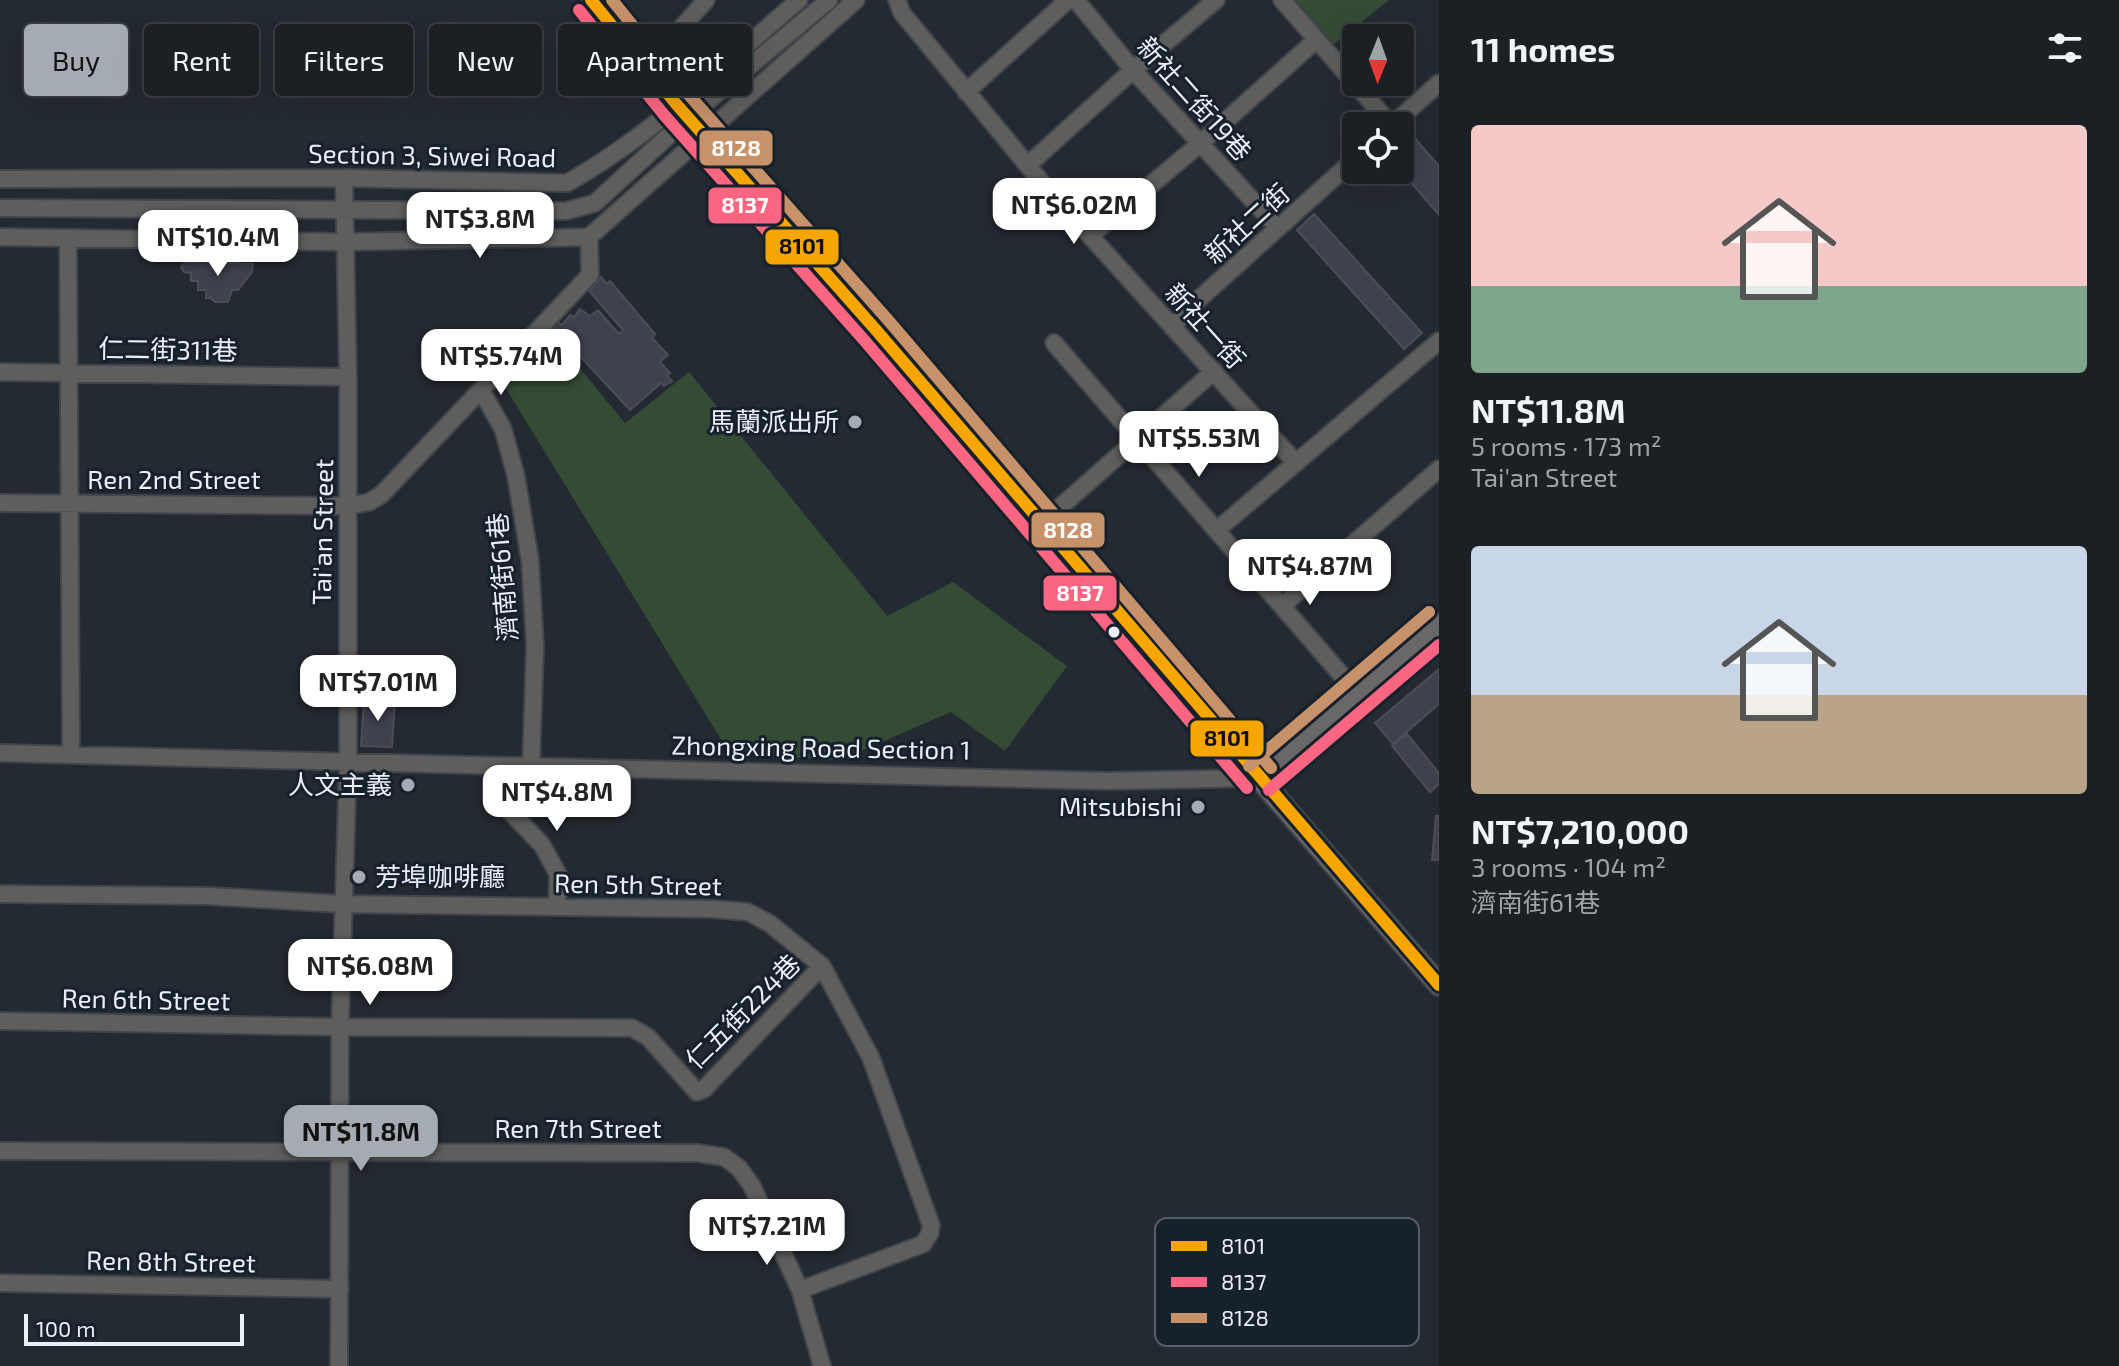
<!DOCTYPE html>
<meta charset="utf-8">
<style>
body{margin:0;font-family:"Exo 2","Noto Sans TC",sans-serif;background:#24282d;color:#f1f3f6;height:100vh;display:flex;flex-direction:column;font-size:30px;white-space:nowrap}
*{box-sizing:border-box;margin:0}
p{font-size:26px;color:#a0a3a7}
.icon{flex:none;width:44px;height:44px;fill:none;stroke:currentColor;stroke-width:2;stroke-linecap:round;stroke-linejoin:round}
.map{position:relative;flex:1;overflow:hidden}
.side{display:flex;flex-direction:column;background:#1b2025;width:680px}
.side>*{flex:none}
.guide{position:absolute;left:24px;top:24px;width:760px;height:72px;display:flex;gap:16px}
.needle{width:52px;rotate:181deg}
.buttons{position:absolute;left:1342px;top:24px;display:grid;gap:16px}
.buttons a{display:grid;place-items:center;width:72px;height:72px;border-radius:8px;background:#1b2025;box-shadow:0 8px 32px #0002,0 0 0 2px #393e42;font-size:40px}
.scale{position:absolute;left:24px;bottom:20px;width:220px;box-sizing:border-box;padding-left:8px;border:4px solid #e9f0f8;border-top:0;font-size:22px;line-height:28px;white-space:nowrap;color:#e9f0f8;-webkit-text-stroke:6px #16212c;paint-order:stroke}
.price{position:absolute;translate:-50% -68px;padding:0 18px;border-radius:16px;background:#fff;color:#222;font-size:26px;line-height:52px;filter:drop-shadow(0 2px 4px #0008)}
.price::after{content:'';position:absolute;left:50%;top:48px;width:24px;height:18px;margin-left:-12px;background:inherit;clip-path:polygon(0 0,100% 0,50% 100%)}
.price.active{background:#a4abb2;color:#111}
ul{padding:0;list-style:none}
li{display:grid;align-content:center;gap:16px;height:424px;padding:0 32px}
li span{display:grid;place-items:center;height:248px;border-radius:8px;color:#555}
li>.icon{margin-inline-start:auto}
span .icon{width:144px;height:144px;fill:#fffc;stroke-width:1}
li b{font-size:34px}
h2{display:flex;justify-content:space-between;align-items:center;height:96px;padding:0 32px;font-size:34px}
.pill{padding:0 28px;border-radius:8px;background:#1b2025;box-shadow:0 8px 32px #0002,0 0 0 2px #393e42;font-size:28px;line-height:72px}
.pill.active{background:#a4abb2;color:#111}
main{display:flex;flex:1;min-height:0}
.map>svg:first-child{display:block}
.green{fill:#344c36}
.building{fill:#40414e;stroke:#4b4e54;stroke-width:2}
.lines{fill:none;stroke-linecap:round;stroke-linejoin:round}
.minor-casing{stroke:#40464c;stroke-width:20}
.major-casing{stroke:#40464c;stroke-width:24}
.minor{stroke:#605e5d;stroke-width:16}
.major{stroke:#696768;stroke-width:20}
.bus-1-casing{stroke:#16212c;stroke-width:18}
.bus-2-casing{stroke:#16212c;stroke-width:18}
.bus-3-casing{stroke:#16212c;stroke-width:18}
.bus-1{stroke:#f7a600;stroke-width:12}
.bus-2{stroke:#fa6682;stroke-width:12}
.bus-3{stroke:#c7916a;stroke-width:12}
.poi-dot{fill:#a4abb2;stroke:#16212c;stroke-width:3}
.bus-dot{fill:#e9f0f8;stroke:#16212c;stroke-width:3}
.labels{text-anchor:middle;stroke-width:6;stroke-linejoin:round;paint-order:stroke}
.street-label{font-size:26px;fill:#e9f0f8;stroke:#16212c}
.poi-label{font-size:26px;fill:#e9f0f8;stroke:#16212c;text-anchor:end}
.key{fill:#16212c;stroke:#555f69;stroke-width:2}
.key-label{font-size:22px;fill:#e9f0f8}
.line-badge{stroke:#16212c;stroke-width:3}
.badge-label{font-size:22px;text-anchor:middle;font-weight:bold;fill:#fff}
.pale-badge-label{font-size:22px;text-anchor:middle;font-weight:bold;fill:#111}
</style>
<main>
<div class="map">
<svg width="1439" height="1366" viewBox="0 0 1439 1366">
<rect width="100%" height="100%" fill="#242a31"/>
<path class="green" d="M1292 0H1389L1330 47Z
M553 336 625 423 689 372 887 616 953 582 1067 666 1005 751 951 712 840 760 730 754 502 382Z"/>
<path class="building" d="M1407 129 1439 166V215L1400 170V136Z
M1314 214 1422 333 1404 349 1297 230Z
M186 261 253 264 252 272 238 290H232L228 302H215L211 298H206V290H198V281H191V273L184 272 181 267Z
M601 277 607 284 610 281 655 334 652 338 668 355 660 362 670 373 667 375 672 381 664 386 661 383 630 410 552 326 556 321 562 325 570 315 574 317 580 309 590 316 598 310 619 334 623 330 589 291Z
M1439 669V704L1393 744 1375 723Z
M364 699 395 700 392 747 361 746Z
M1407 734 1439 773V784L1430 792 1392 746Z
M1436 816H1439V860H1432Z"/>
<g class="lines">
<defs>
<path id="minor" d="M591 0 677 105 876 330 1259 778
M897 0 902 13 1043 184 1296 463
M1076 0 1133 70 1278 228
M1282 0 1392 126
M647 67 706 0
M966 92 1068 0
M1391 126 1439 83
M1028 165 1133 70 1216 0
M0 179 344 178 567 183C653 135 725 63 799 0
M0 208 566 211 595 203 690 116 829 0
M1091 235 1202 142 1316 40
M0 237 344 242 589 237 856 0
M68 238 71 755
M1172 327 1198 300 1356 158
M1054 343 1358 694
M0 372 348 377
M481 390 503 429 516 476 530 560 535 646 531 767
M0 503 347 506 369 502 381 495 590 275 589 237
M1041 524 1214 371
M1217 530 1439 341
M1282 606 1439 469
M0 753 1108 781 1259 778
M502 767V796L506 807 542 845 558 874 557 907
M0 894 208 896 342 904 712 909 748 912 769 923 822 966 871 1058 931 1225 930 1233 923 1244 800 1290
M0 1021 340 1027 632 1028 648 1037 697 1092 704 1089 822 966
M0 1151 697 1153 724 1157 739 1168 752 1186 800 1290 822 1366
M0 1283 340 1289
M339 1366 340 1027 348 763V377L344 178"/>
<path id="major" d="M1439 624 1259 778 1439 985"/>
</defs>
<use href="#minor" class="minor-casing"/>
<use href="#major" class="major-casing"/>
<use href="#minor" class="minor"/>
<use href="#major" class="major"/>
<defs>
<path id="bus-1" d="M591 0 677 105 876 330 1439 985"/>
<path id="bus-2" d="M579 10 665 116 864 340 1247 788
M1269 790 1439 645"/>
<path id="bus-3" d="M612 0 689 95 888 320 1271 768
M1249 766 1429 612"/>
</defs>
<use href="#bus-1" class="bus-1-casing"/>
<use href="#bus-2" class="bus-2-casing"/>
<use href="#bus-3" class="bus-3-casing"/>
<use href="#bus-1" class="bus-1"/>
<use href="#bus-2" class="bus-2"/>
<use href="#bus-3" class="bus-3"/>
</g>
<g class="poi-dot">
<circle cx="855" cy="422" r="8"/>
<circle cx="408" cy="785" r="8"/>
<circle cx="1198" cy="807" r="8"/>
<circle cx="359" cy="877" r="8"/>
</g>
<circle class="bus-dot" cx="1114" cy="632" r="7"/>
<g class="labels">
<g class="street-label">
<text transform="translate(1194 99) rotate(48)" y="9">新社二街19巷</text>
<text transform="translate(432 156) rotate(1)" y="9">Section 3, Siwei Road</text>
<text transform="translate(1247 224) rotate(-42)" y="9">新社二街</text>
<text transform="translate(1205 326) rotate(48)" y="9">新社一街</text>
<text transform="translate(168 350) rotate(1)" y="9">仁二街311巷</text>
<text x="174" y="489">Ren 2nd Street</text>
<text transform="translate(323 532) rotate(-89)" y="9">Tai'an Street</text>
<text transform="translate(503 577) rotate(-95)" y="9">濟南街61巷</text>
<text transform="translate(821 748) rotate(1)" y="9">Zhongxing Road Section 1</text>
<text transform="translate(638 885) rotate(1)" y="9">Ren 5th Street</text>
<text transform="translate(146 1000) rotate(1)" y="9">Ren 6th Street</text>
<text transform="translate(743 1012) rotate(-45)" y="9">仁五街224巷</text>
<text x="578" y="1138">Ren 7th Street</text>
<text transform="translate(171 1262) rotate(1)" y="9">Ren 8th Street</text>
</g>
<g class="poi-label">
<text x="839" y="431">馬蘭派出所</text>
<text x="392" y="794">人文主義</text>
<text x="1182" y="816">Mitsubishi</text>
<text x="375" y="886" text-anchor="start">芳埠咖啡廳</text>
</g>
</g>
<rect x="1155" y="1218" width="264" height="128" rx="12" class="key"/>
<rect x="1171" y="1241" width="36" height="10" fill="#f7a600"/>
<rect x="1171" y="1277" width="36" height="10" fill="#fa6682"/>
<rect x="1171" y="1313" width="36" height="10" fill="#c7916a"/>
<g class="key-label">
<text x="1221" y="1254">8101</text>
<text x="1221" y="1290">8137</text>
<text x="1221" y="1326">8128</text>
</g>
<g class="line-badge">
<rect x="698" y="129" width="76" height="38" rx="8" fill="#c7916a"/>
<rect x="707" y="186" width="76" height="39" rx="8" fill="#fa6682"/>
<rect x="764" y="228" width="76" height="38" rx="8" fill="#f7a600"/>
<rect x="1030" y="511" width="76" height="38" rx="8" fill="#c7916a"/>
<rect x="1042" y="574" width="76" height="38" rx="8" fill="#fa6682"/>
<rect x="1189" y="719" width="76" height="39" rx="8" fill="#f7a600"/>
</g>
<g class="badge-label">
<text x="736" y="156">8128</text>
<text x="745" y="213">8137</text>
<text x="1068" y="538">8128</text>
<text x="1080" y="601">8137</text>
</g>
<g class="pale-badge-label">
<text x="802" y="254">8101</text>
<text x="1227" y="746">8101</text>
</g>
</svg>
<div class="buttons">
<a><svg class="needle" viewBox="-14 -14 28 28"><path d="M0-13l5 13h-10z" fill="#e53935"/><path d="M0 13l5-13h-10z" fill="#a0a3a7"/></svg></a>
<a><svg class="icon" aria-label="locate" viewBox="0 0 24 24"><circle cx="12" cy="12" r="6"/><path d="M12 2v4M12 18v4M2 12h4M18 12h4"/></svg></a>
</div>
<div class="scale">100 m</div>
<b class="price" style="left:1074px;top:246px">NT$6.02M</b>
<b class="price" style="left:480px;top:260px">NT$3.8M</b>
<b class="price" style="left:218px;top:278px">NT$10.4M</b>
<b class="price" style="left:501px;top:397px">NT$5.74M</b>
<b class="price" style="left:1199px;top:479px">NT$5.53M</b>
<b class="price" style="left:1310px;top:607px">NT$4.87M</b>
<b class="price" style="left:378px;top:723px">NT$7.01M</b>
<b class="price" style="left:557px;top:833px">NT$4.8M</b>
<b class="price" style="left:370px;top:1007px">NT$6.08M</b>
<b class="price active" style="left:361px;top:1173px">NT$11.8M</b>
<b class="price" style="left:767px;top:1267px">NT$7.21M</b>
<div class="guide">
<a class="pill active">Buy</a>
<a class="pill">Rent</a>
<a class="pill">Filters</a>
<a class="pill">New</a>
<a class="pill">Apartment</a>
</div>
</div>
<section class="side">
<h2>11 homes<svg class="icon" aria-label="filters" viewBox="0 0 24 24"><path d="M4 7h16M4 17h16"/><circle cx="9" cy="7" r="2"/><circle cx="15" cy="17" r="2"/></svg></h2>
<ul>
<li><span style="background:linear-gradient(#f6c9c9 65%,#7fa58c 0)"><svg class="icon" aria-label="home" viewBox="0 0 24 24"><path d="M3 11l9-7 9 7M6 9v11h12V9"/></svg></span><div><b>NT$11.8M</b><p>5 rooms · 173 m²</p><p>Tai'an Street</p></div></li>
<li><span style="background:linear-gradient(#c9d6e8 60%,#b9a48a 0)"><svg class="icon" aria-label="home" viewBox="0 0 24 24"><path d="M3 11l9-7 9 7M6 9v11h12V9"/></svg></span><div><b>NT$7,210,000</b><p>3 rooms · 104 m²</p><p>濟南街61巷</p></div></li>
</ul>
</section>
</main>
